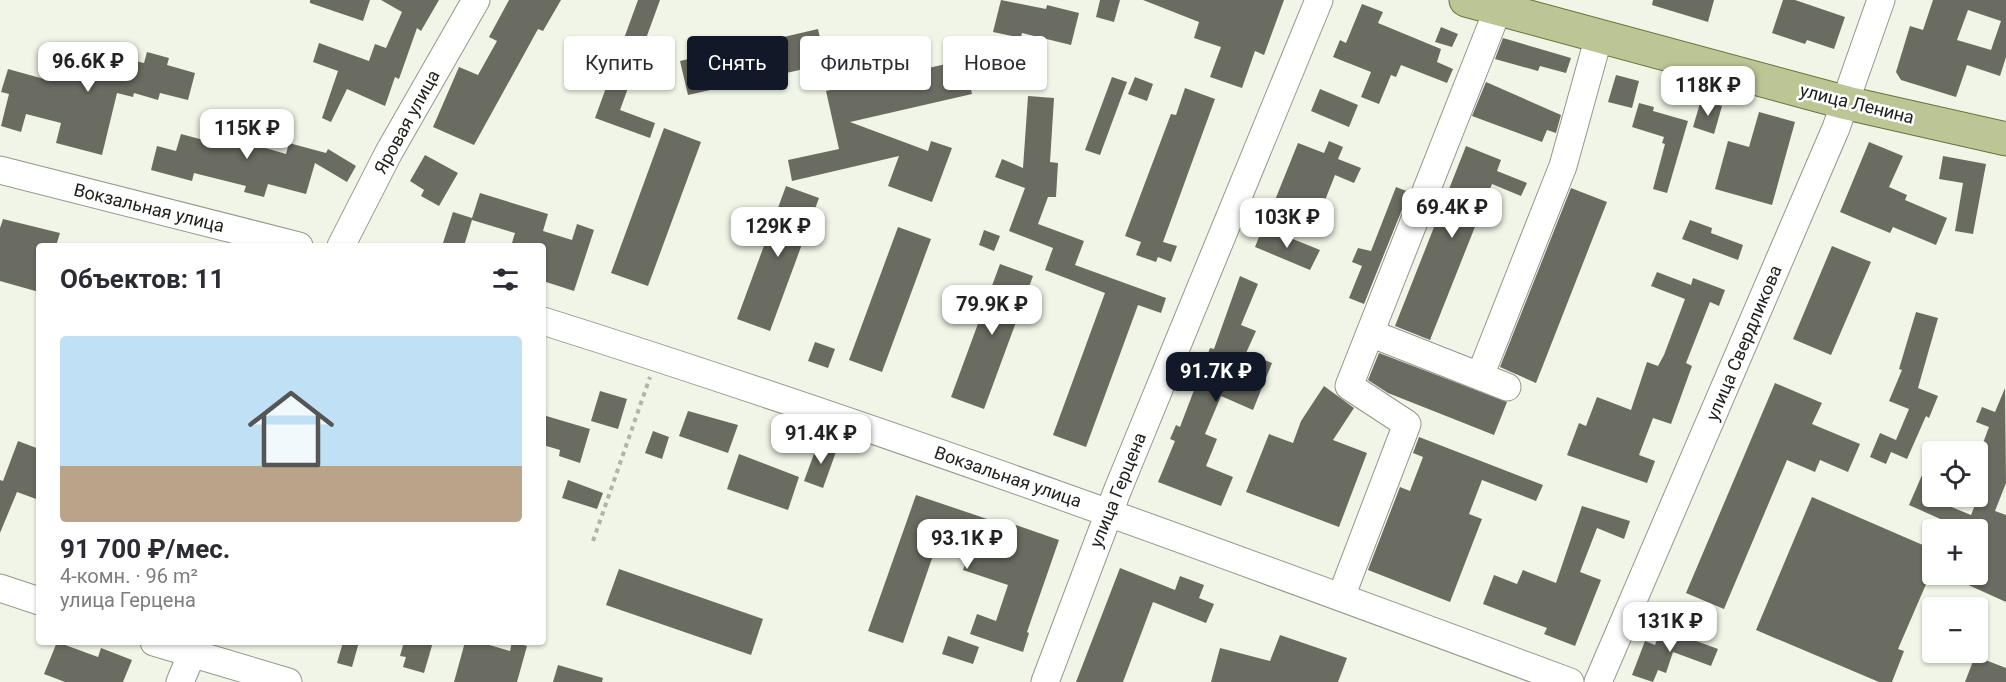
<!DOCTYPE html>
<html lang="ru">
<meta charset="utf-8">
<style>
body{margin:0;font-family:Roboto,sans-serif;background:#f7f7f7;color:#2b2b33;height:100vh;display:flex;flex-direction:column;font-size:22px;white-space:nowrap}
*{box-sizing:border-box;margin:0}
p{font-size:20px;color:#7c7c81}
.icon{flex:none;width:33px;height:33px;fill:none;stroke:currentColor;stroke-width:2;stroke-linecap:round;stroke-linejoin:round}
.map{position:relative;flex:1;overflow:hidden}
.panel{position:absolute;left:36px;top:243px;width:510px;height:402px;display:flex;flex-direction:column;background:#fff;border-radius:6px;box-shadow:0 2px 4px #0004}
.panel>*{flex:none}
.banner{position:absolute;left:564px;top:36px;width:570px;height:54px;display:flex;gap:12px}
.controls{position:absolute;left:1922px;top:441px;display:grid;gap:12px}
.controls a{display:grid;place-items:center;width:66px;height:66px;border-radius:6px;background:#fff;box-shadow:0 2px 4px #0004;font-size:30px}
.price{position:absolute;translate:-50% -51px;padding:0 14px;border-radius:12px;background:#fff;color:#222;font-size:20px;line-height:39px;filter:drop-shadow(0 2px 3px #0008)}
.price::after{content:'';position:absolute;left:50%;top:36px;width:18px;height:14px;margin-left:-9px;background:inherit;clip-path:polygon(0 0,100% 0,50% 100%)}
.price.selected{background:#111827;color:#fff}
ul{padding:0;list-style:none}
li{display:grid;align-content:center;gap:12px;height:318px;padding:0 24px}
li+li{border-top:2px solid #e1e1e2}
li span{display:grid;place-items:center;height:186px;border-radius:6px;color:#555}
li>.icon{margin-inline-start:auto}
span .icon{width:108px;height:108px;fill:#fffc;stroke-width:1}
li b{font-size:26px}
h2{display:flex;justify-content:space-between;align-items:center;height:72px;padding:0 24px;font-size:26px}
.pill{padding:0 21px;border-radius:6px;background:#fff;box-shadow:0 2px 4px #0004;font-size:21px;line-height:54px}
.pill.selected{background:#111827;color:#fff}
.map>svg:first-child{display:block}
.building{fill:#6a6c61;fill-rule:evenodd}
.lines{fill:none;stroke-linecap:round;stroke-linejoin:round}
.minor-casing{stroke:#94978a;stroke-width:29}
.major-casing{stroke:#68723b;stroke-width:35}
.path{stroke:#b1b4a9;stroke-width:4;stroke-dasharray:4.5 4.5;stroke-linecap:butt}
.minor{stroke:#fff;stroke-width:27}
.major{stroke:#bcc594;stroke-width:33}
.labels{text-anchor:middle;stroke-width:5;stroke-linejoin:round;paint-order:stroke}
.street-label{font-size:18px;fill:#1e1f1a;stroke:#fff}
</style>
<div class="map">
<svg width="2006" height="682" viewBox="0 0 2006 682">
<rect width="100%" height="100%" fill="#f1f5e7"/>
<path class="building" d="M310 0H370L363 21 310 3Z
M381 0H439L421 31 417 28 399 79 395 77 385 106 347 89 331 122 322 118 338 71 313 62 319 43 369 61 375 44 386 48 402 12Z
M509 0H561L543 31 538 29 474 145 433 127 459 67 478 75 497 41 489 37Z
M638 0H660L620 110 655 123 650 138 595 118Z
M1001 0 1046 9 1047 5 1079 13 1071 45 1022 33 1021 38 993 32Z
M1100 0H1120L1114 22 1096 17Z
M1143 0H1284L1264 55 1255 51 1242 88 1210 77 1221 47 1194 38 1199 22Z
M1653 0H1714L1708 22 1652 5Z
M1783 0H1795L1845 17 1834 49 1807 40 1805 44 1772 33Z
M1933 0H2006V57L2000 76 1967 65 1956 97 1901 80 1896 72 1910 26 1923 30ZM1968 10 2001 21 1991 50 1957 40Z
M1362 4 1383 12 1378 23 1441 49 1437 62 1453 69 1447 83 1401 65 1396 77 1391 75 1379 104 1361 97 1371 72 1333 57 1340 40 1346 43Z
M1441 27 1458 34 1452 47 1435 42Z
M818 29 826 64 688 95 680 61Z
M1503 38 1571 58 1566 73 1540 66 1538 71 1495 59Z
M64 47 129 62 130 60 144 63 147 52 169 58 167 65 195 73 188 100 160 93 158 100 134 93 133 97 117 93 102 155 56 143 61 123 26 114 21 132 1 126 9 94 1 92 8 69 44 79 51 54 61 57Z
M964 60 972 94 850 122 928 151 931 141 952 148 932 202 888 186 899 156 792 181 788 160 839 149 826 91Z
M1616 75 1639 81 1632 108 1608 102Z
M1112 77 1127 82 1100 155 1085 150Z
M1135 77 1153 84 1147 101 1128 94Z
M1486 82 1561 115 1556 133 1547 130 1542 142 1472 116Z
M1185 88 1215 99 1163 242 1177 246 1171 262 1158 257 1156 262 1136 255 1141 242 1125 236 1171 114 1176 115Z
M1320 89 1358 105 1349 127 1311 111Z
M1028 96 1054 98 1050 162 1058 163 1056 197H1048L1038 224 1084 241 1075 265 1166 298 1161 313 1138 305 1086 447 1053 435 1105 293 1045 270 1053 248 1009 231 1025 188 995 177 1002 159 1023 168Z
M1701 100 1722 106 1714 134 1693 127Z
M1639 103 1654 107 1653 111 1688 121 1667 193 1653 189 1665 144 1662 143 1664 137 1632 127Z
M1759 112 1795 122 1772 205 1715 189 1728 141 1749 147Z
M245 115 263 120 259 134 262 147 286 154 289 143 326 153 328 149 356 166 347 182 315 163 306 194 268 184 264 197 244 192 246 186 194 173 192 181 151 170 157 146 176 151 181 134 211 142 217 119 242 126Z
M664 128 701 142 648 286 611 273Z
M1329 141 1343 147 1338 159 1361 168 1354 183 1335 175 1320 213 1303 206 1301 210 1275 200 1298 143 1324 153Z
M1869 142 1903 156 1889 187 1907 195 1905 200 1947 218 1936 245 1893 227 1890 233 1840 212Z
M1466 146 1501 160 1497 171 1527 183 1521 196 1492 184 1430 340 1395 326Z
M425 155 458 173 439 206 421 196 424 190 410 181Z
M1943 156 1986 164 1973 234 1955 231 1963 183 1939 179Z
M786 186 819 198 770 331 737 319Z
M1396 187 1409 192 1364 304 1349 298 1362 266 1352 262 1358 248 1371 251Z
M1571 188 1607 202 1536 383 1500 367Z
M480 193 548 214 543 231 572 240 577 224 594 230 574 291 543 281V246H511L515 233 472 220 464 246H442L453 212 472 218Z
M3 219 60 233 56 246H39V292L0 281V228Z
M1690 220 1712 228 1711 233 1743 245 1738 260 1682 239Z
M898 227 931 239 882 372 849 360Z
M1263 227 1320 250 1310 270 1255 247Z
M984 230 1000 236 994 251 979 245Z
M1832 246 1871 262 1831 355 1793 339Z
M1000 264 1033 276 984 409 951 397Z
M1657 272 1691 285 1693 278 1725 290 1719 306 1710 302 1686 363 1692 366 1671 424 1653 418 1639 455 1655 461 1647 483 1567 455 1579 423 1586 426 1597 397 1631 410 1647 362 1658 366 1664 355 1685 299 1651 286Z
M1240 276 1258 284 1241 325 1256 331 1246 353 1272 363 1253 410 1221 396 1205 434 1217 439 1206 466 1233 477 1221 506 1158 482 1175 441 1170 439 1176 425 1180 427 1210 348 1214 349Z
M1916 312 1938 318 1918 388 1938 396 1929 418 1926 416 1907 459 1891 452 1886 464 1870 457 1880 433 1896 440 1909 409 1889 401 1902 370 1899 369Z
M815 342 835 349 828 368 808 361Z
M1379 353 1507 402 1494 435 1388 393 1368 380Z
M1775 383 1822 403 1812 424 1860 444 1848 472 1820 460 1815 472 1787 460 1724 609 1686 593Z
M1324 386 1354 408 1333 440 1367 453 1339 527 1246 492 1269 434 1293 443 1301 421Z
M2005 388 2006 483 1995 511 2006 515V602L1944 574H1977V530H1965L1909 505 1932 452V499L1971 515 1985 480 1977 477V459L1989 427 1976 422 1982 407 1995 412Z
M600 391 627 399 618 429 591 421Z
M688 411 738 425 728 453 679 436Z
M543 415 590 429 580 463 559 456 560 450 543 445Z
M653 431 669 437 662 459 645 453Z
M1419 437 1543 485 1536 501 1482 480 1469 514 1482 519 1450 602 1368 570 1400 487 1410 491 1423 457 1413 453Z
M18 441 39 449V500L17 492 0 533V480L3 481Z
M818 443 837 449 823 488 804 481Z
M739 454 799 477 788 510 727 489Z
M568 480 603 493 597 509 562 498Z
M916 495 1005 525 1007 522 1059 540 1027 632 1029 633 1023 652 970 634 977 614 996 621 1008 585 963 570 972 546 940 535 903 643 868 631Z
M1812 497 1932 549V585L1927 582 1898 649 1904 651 1892 682H1879L1756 630Z
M1582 506 1630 521 1624 539 1597 528 1580 572 1601 580 1575 646 1544 634 1547 628 1483 604 1494 575 1517 584 1523 570 1556 583Z
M1120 568 1175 590 1180 576 1204 585 1199 598 1214 604 1206 623 1153 602 1123 682H1076Z
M619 569 763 619 751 655 606 605Z
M1663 625 1681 632 1680 635 1718 649 1711 666 1673 652 1666 673 1658 670 1653 682 1632 675 1645 641 1655 645Z
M1280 635 1347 658 1338 682H1211L1220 648 1270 661Z
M948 636 979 647 973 664 942 654Z
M57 642 98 657 101 648 132 660 123 682H65L44 674Z
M343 642H359L352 667 337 663Z
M404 642H433L424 673 403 667 406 657 400 656Z
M465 642H479L510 651 512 642 527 646 517 682H454Z
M1975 656 2006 668V682H1965Z
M558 665 603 678 602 682H553Z"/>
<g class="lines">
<defs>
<path id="minor" d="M0 170 299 246
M341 246 389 152 476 0
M543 321C889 430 1230 556 1570 682
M1370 333 1507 387
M1480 376 1563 166 1599 36
M0 588 39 601
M1341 597 1407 424 1349 386 1498 9
M154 642 288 682
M180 682 197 642
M1045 682 1118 489 1319 0
M1598 682 1836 128 1881 0"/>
<path id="major" d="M1466 0 1847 103 2006 139"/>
</defs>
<use href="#minor" class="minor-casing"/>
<use href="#major" class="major-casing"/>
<path class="path" d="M593 541 650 377"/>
<use href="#minor" class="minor"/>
<use href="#major" class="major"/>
</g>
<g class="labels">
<g class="street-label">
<text transform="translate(1857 104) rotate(14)" y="6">улица Ленина</text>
<text transform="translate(407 122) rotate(-61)" y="6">Яровая улица</text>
<text transform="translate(149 208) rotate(14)" y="6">Вокзальная улица</text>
<text transform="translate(1744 343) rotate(-67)" y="6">улица Свердликова</text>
<text transform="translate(1008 477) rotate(19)" y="6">Вокзальная улица</text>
<text transform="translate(1118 490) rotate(-68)" y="6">улица Герцена</text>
</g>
</g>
</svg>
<div class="controls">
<a><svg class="icon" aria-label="locate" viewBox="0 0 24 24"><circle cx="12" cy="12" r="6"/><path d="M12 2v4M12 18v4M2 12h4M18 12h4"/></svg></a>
<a>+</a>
<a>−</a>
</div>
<b class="price" style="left:88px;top:93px">96.6K ₽</b>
<b class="price" style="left:1708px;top:117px">118K ₽</b>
<b class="price" style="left:247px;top:160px">115K ₽</b>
<b class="price" style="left:1452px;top:239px">69.4K ₽</b>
<b class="price" style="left:1287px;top:249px">103K ₽</b>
<b class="price" style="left:778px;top:258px">129K ₽</b>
<b class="price" style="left:992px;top:336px">79.9K ₽</b>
<b class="price selected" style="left:1216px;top:403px">91.7K ₽</b>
<b class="price" style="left:821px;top:465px">91.4K ₽</b>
<b class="price" style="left:967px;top:570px">93.1K ₽</b>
<b class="price" style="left:1670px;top:653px">131K ₽</b>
<div class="banner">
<a class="pill">Купить</a>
<a class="pill selected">Снять</a>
<a class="pill">Фильтры</a>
<a class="pill">Новое</a>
</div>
<section class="panel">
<h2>Объектов: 11<svg class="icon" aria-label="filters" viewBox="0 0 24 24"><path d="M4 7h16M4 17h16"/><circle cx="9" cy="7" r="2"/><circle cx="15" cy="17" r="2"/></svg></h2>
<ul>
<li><span style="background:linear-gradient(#bfe0f5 70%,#b9a48a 0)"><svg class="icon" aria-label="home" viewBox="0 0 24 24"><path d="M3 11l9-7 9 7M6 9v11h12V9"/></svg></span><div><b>91 700 ₽/мес.</b><p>4-комн. · 96 m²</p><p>улица Герцена</p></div></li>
</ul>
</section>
</div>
